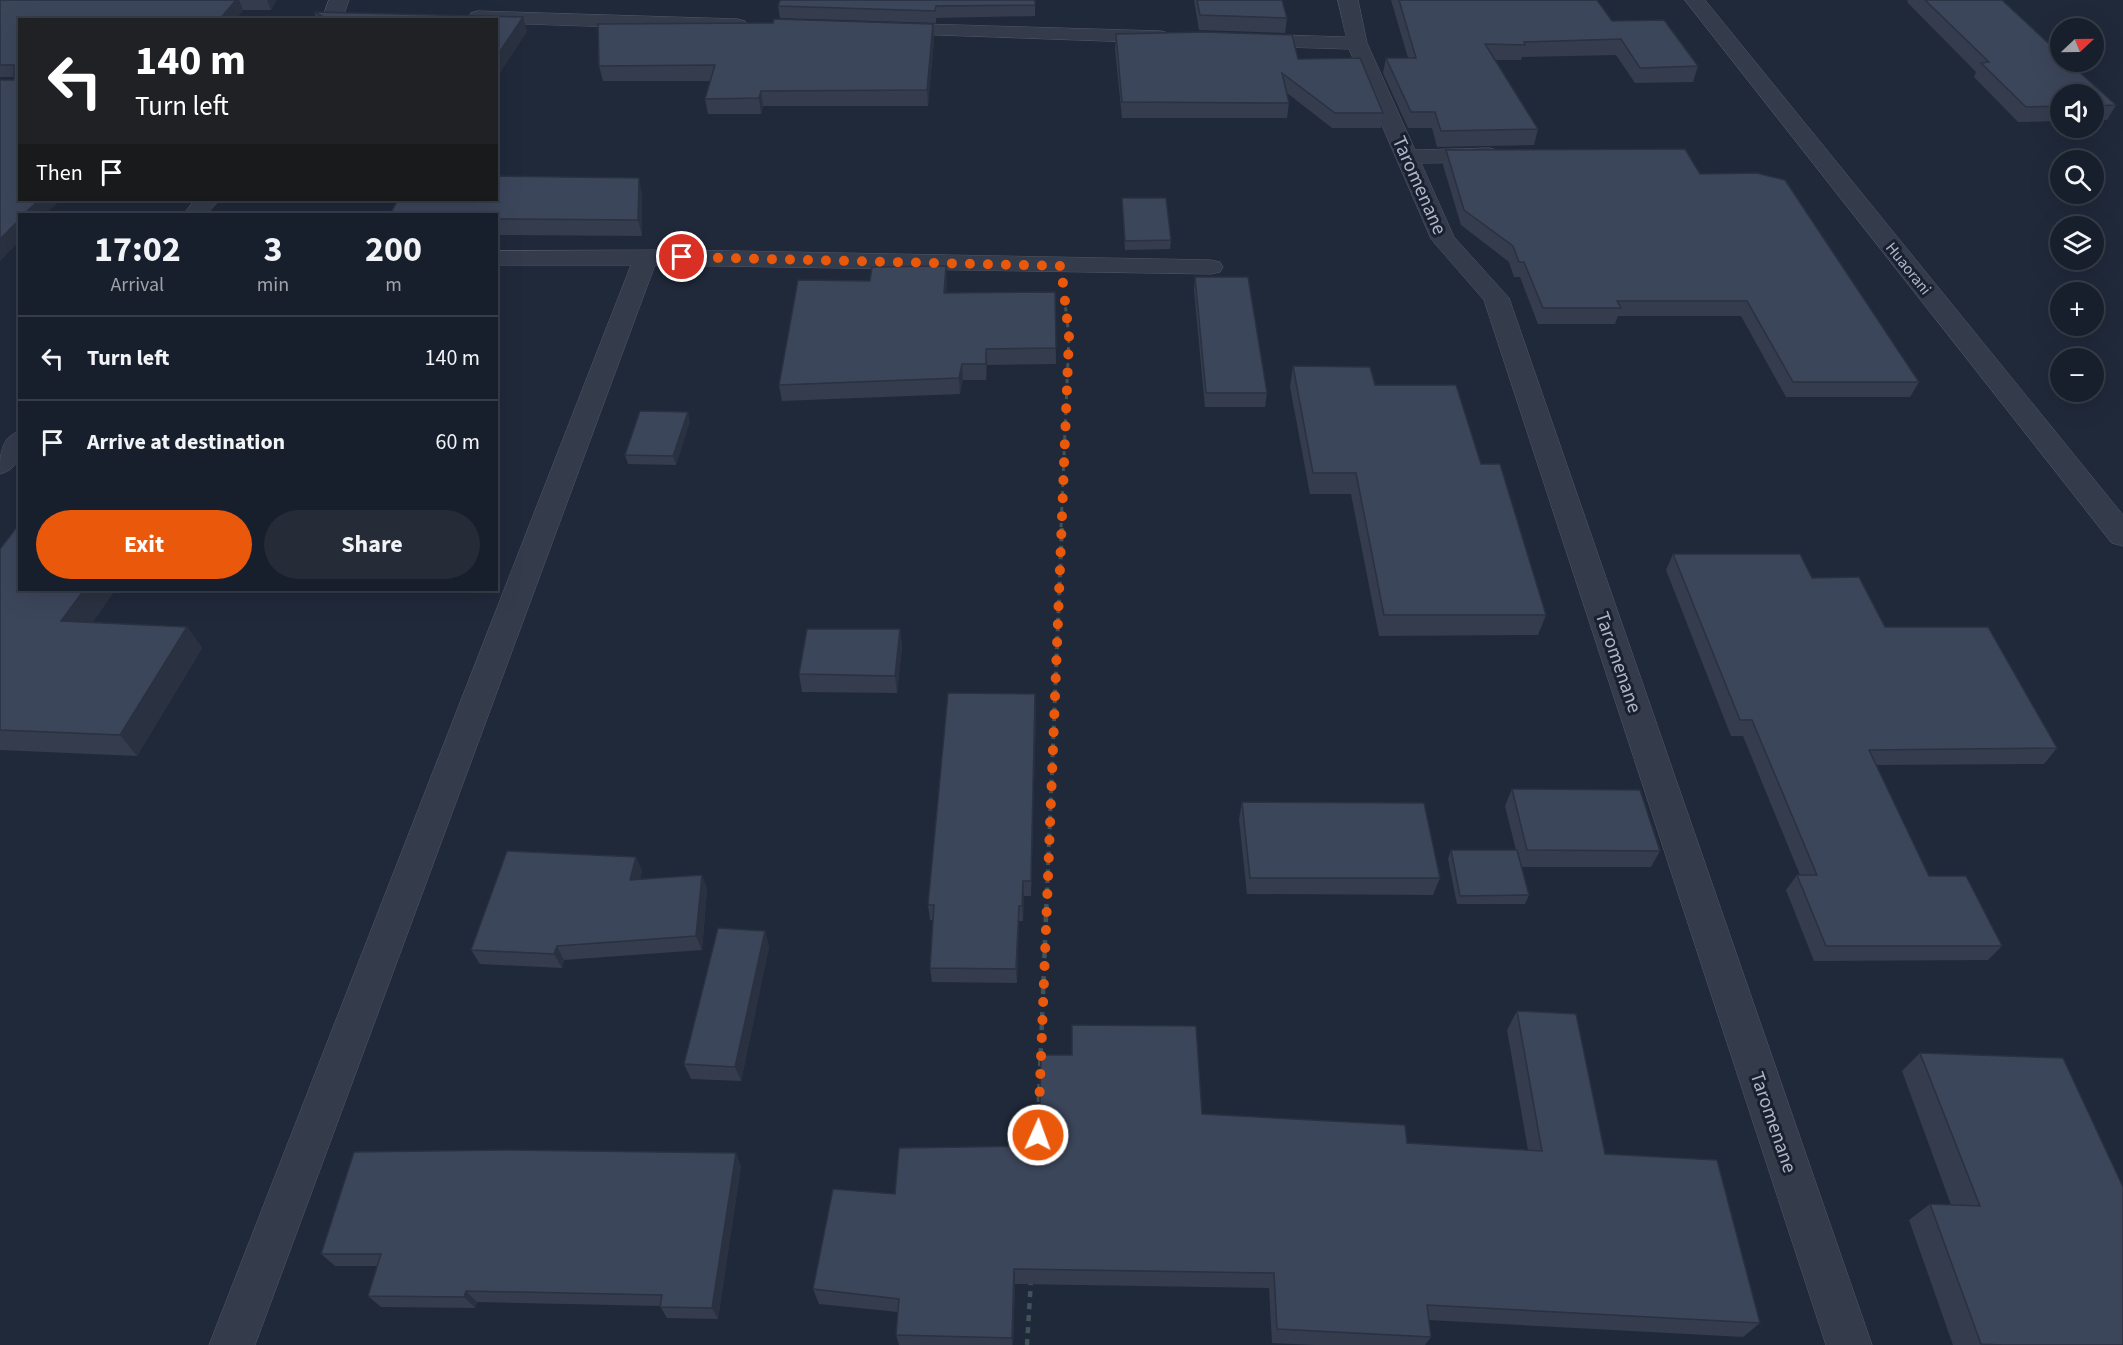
<!DOCTYPE html>
<meta charset="utf-8">
<style>
:root{--surface:#181f2c;--page:#252c38;--text:#f1f3f6;--muted:#9fa2a9;--line:#363d48;--accent:#ea580c}
body{margin:0;font-family:"Source Sans 3",sans-serif;background:var(--page);color:var(--text);height:100vh;display:flex;flex-direction:column;font-size:22px;white-space:nowrap}
*{box-sizing:border-box;margin:0}
p{font-size:20px;color:var(--muted)}
.icon{flex:none;width:33px;height:33px;fill:none;stroke:currentColor;stroke-width:2;stroke-linecap:round;stroke-linejoin:round}
.map{position:relative;flex:1;overflow:hidden}
.panel{position:absolute;left:18px;top:213px;width:480px;height:378px;display:flex;flex-direction:column;background:var(--surface);border-radius:0px;box-shadow:0 6px 24px #0002,0 0 0 2px var(--line)}
.panel>*{flex:none}
.top-card{position:absolute;left:18px;top:18px;width:480px;height:183px;border-radius:0px;box-shadow:0 6px 24px #0002,0 0 0 2px var(--line);background:#202124;color:#fff;overflow:hidden}
.needle{width:39px;rotate:68deg}
.controls{position:absolute;left:2050px;top:18px;display:grid;gap:12px}
.controls a{display:grid;place-items:center;width:54px;height:54px;border-radius:50%;background:var(--surface);box-shadow:0 6px 24px #0002,0 0 0 2px var(--line);font-size:30px}
.pin{position:absolute;display:grid;place-items:center;width:51px;height:51px;color:#fff;margin:-26px;border:3px solid #fff;border-radius:50%;box-shadow:0 2px 6px #0007}
.me{position:absolute;width:66px;margin:-33px;rotate:2deg;stroke-linejoin:round;filter:drop-shadow(0 0 4px #0008)}
.turn{display:flex;align-items:center;gap:21px;height:126px;padding:0 18px;font-size:27px}
.turn .icon{width:78px;height:78px;stroke-width:2.5}
.turn b{display:block;font-size:42px;line-height:51px}
.then{display:flex;align-items:center;height:57px;padding:0 18px;background:#0003;gap:12px;font-size:22px}
.eta{display:flex;justify-content:space-evenly;align-items:center;height:102px;text-align:center}
.eta b{font-size:36px;font-weight:700;line-height:42px}
.button{display:flex;gap:12px;margin-top:auto;padding:12px 18px}
.button a{flex:1;height:69px;border-radius:36px;background:var(--accent);color:#fff;font-size:24px;font-weight:700;line-height:69px;text-align:center}
.button a+a{background:var(--page);color:var(--text)}
ul{padding:0;list-style:none}
li{display:flex;align-items:center;gap:18px;height:84px;padding:0 18px;border-top:2px solid var(--line)}
li div{flex:1}
li b{display:block;font-size:22px}
li em{font-style:normal}
.map>svg:first-child{display:block}
.lines{fill:none;stroke-linecap:round;stroke-linejoin:round}
.minor-casing{stroke:#525868;stroke-width:1}
.path-far2{stroke:#405359;stroke-width:3;stroke-dasharray:4 4;stroke-linecap:butt}
.path-far1{stroke:#405359;stroke-width:4;stroke-dasharray:4.5 4.5;stroke-linecap:butt}
.path{stroke:#405359;stroke-width:4.5;stroke-dasharray:6 6;stroke-linecap:butt}
.minor{fill:#343b4b;fill-rule:evenodd}
.wall{fill:#343c4e}
.shaded-wall{fill:#2a3140}
.building{fill:#3c465b;stroke:#2a3140;stroke-width:1.5}
.route{stroke:#ea580c;stroke-width:10;stroke-dasharray:0 18}
.labels{text-anchor:middle;stroke-width:6;stroke-linejoin:round;paint-order:stroke}
.far-street-label{font-size:16px;fill:#afb5c7;stroke:#19202f}
.street-label{font-size:20px;fill:#afb5c7;stroke:#19202f}
</style>
<div class="map">
<svg width="2123" height="1345" viewBox="0 0 2123 1345">
<rect width="100%" height="100%" fill="#20293a"/>
<g class="lines">
<g class="minor-casing">
<g id="minor">
<path d="M329,0H349L342,20H322Z"/>
<path d="M1338,0H1358L1367,43L1415,150L1489,148L1497,150L1500,155L1497,160L1489,162L1421,163L1454,237L1509,298L1872,1345H1826L1484,300L1431,239L1349,49L1249,46L1242,44L1239,40L1242,36L1249,34L1346,37Z"/>
<path d="M1685,0H1705L2123,515V546L2112,543Z"/>
<path d="M478,11L738,19L745,21L748,25L745,29L738,31L496,23V20H470L468,17L471,13Z"/>
<path d="M889,23L1161,31L1168,33L1171,37L1168,41L1161,43L882,33L879,29L882,25Z"/>
<path d="M195,200H219L207,214H184Z"/>
<path d="M682,250L1211,260L1220,262L1223,267L1220,272L1211,274L655,265L255,1345H209L631,265H496V251Z"/>
<path d="M20,431C20,451 22,468 0,474C0,455 0,437 20,431Z"/>
</g>
</g>
<path class="path-far2" d="M1061,527L1069,336L1065,303"/>
<path class="path-far1" d="M1047,892L1062,526"/>
<g class="path">
<path d="M1037,1150L1047,890"/>
<path d="M1027,1345L1031,1280"/>
</g>
<use href="#minor" class="minor"/>
</g>
<g class="wall">
<path d="M0,0H276L271,10H243L235,20H20V200H60L45,214H20L14,77H0Z"/>
<path d="M1035,0V16L936,18V23L780,18L778,6Z"/>
<path d="M1194,0H1282L1287,18L1285,33L1199,30Z"/>
<path d="M1391,0H1597L1612,21L1698,66L1693,82L1635,83L1616,55L1522,57L1521,60H1495L1538,129L1534,145L1437,147L1432,128H1408L1383,73L1386,58H1408Z"/>
<path d="M1908,0H2002L2116,105L2107,120H2094V94H2061V121L2018,122L1974,77L1976,72L1907,2Z"/>
<path d="M314,12L523,17L527,32L496,20H317Z"/>
<path d="M1116,34L1298,59L1383,113L1381,128H1332L1287,93L1289,103L1287,118H1122L1115,49Z"/>
<path d="M934,39L928,106H763L761,114H708L705,99L710,81H603L599,66Z"/>
<path d="M1446,150L1700,174L1919,382L1910,397H1786L1741,316H1618L1615,324H1538L1520,277H1514L1509,262L1461,225L1443,165Z"/>
<path d="M642,194V236L496,235V214Z"/>
<path d="M1122,198L1171,240L1170,249L1125,250Z"/>
<path d="M946,266V293L1055,292L1056,364L987,365L986,380H963L960,394L782,401L779,385L870,281Z"/>
<path d="M1195,277L1267,393L1265,407H1205L1194,290Z"/>
<path d="M1293,366L1375,385L1481,464L1546,615L1538,635L1379,636L1351,494H1310L1290,387Z"/>
<path d="M690,421L676,465L628,464L625,455Z"/>
<path d="M0,549L20,590H115L92,623L187,627L202,648L137,756L0,750Z"/>
<path d="M1673,554L1812,578L1885,627L2057,748L2044,764L1876,765L1929,876L2002,946L1988,960L1814,961L1786,890L1797,875H1800L1743,736H1731L1666,570Z"/>
<path d="M900,629L902,647L897,693L802,692L799,674Z"/>
<path d="M1036,709L1031,896H1024L1023,921H1019L1017,983L932,982L930,968L933,920H930L928,905Z"/>
<path d="M1512,789L1660,851L1651,867H1521L1529,895L1525,904H1457L1448,859L1451,850H1516L1505,806Z"/>
<path d="M1242,802L1440,878L1433,895L1247,894L1239,819Z"/>
<path d="M636,857L642,871L640,879L702,875L707,889L702,950L564,960L562,968L480,964L471,950Z"/>
<path d="M765,931L769,947L741,1081L691,1079L684,1064Z"/>
<path d="M1517,1011L1605,1154L1760,1323L1743,1337L1429,1320L1431,1337L1425,1345H1314L1272,1343L1269,1288L1015,1284L1013,1345H899L896,1335L898,1312L819,1304L813,1289L895,1194L1039,1146L1202,1114L1407,1143L1528,1150L1507,1030Z"/>
<path d="M1920,1053L2123,1345H1953L1909,1220L1930,1204L1951,1205L1902,1071Z"/>
<path d="M741,1166L718,1319L667,1318L660,1306L477,1302L475,1308L381,1307L368,1296L377,1266H335L321,1254Z"/>
</g>
<g class="shaded-wall">
<path d="M236,0H239L243,10L235,20H219Z"/>
<path d="M267,0H276L271,10Z"/>
<path d="M523,17L527,32L496,79V57Z"/>
<path d="M933,24L934,39L928,106L927,90Z"/>
<path d="M761,91L763,106L761,114L759,98Z"/>
<path d="M639,178L642,194V236L638,220Z"/>
<path d="M39,200H60L45,214H24Z"/>
<path d="M20,219V241L0,261V239Z"/>
<path d="M946,266L947,281L946,308L944,293Z"/>
<path d="M986,349L987,365L986,380Z"/>
<path d="M962,364L963,380L960,394L959,378Z"/>
<path d="M688,412L690,421L676,465L673,456Z"/>
<path d="M84,590H115L78,643L61,621Z"/>
<path d="M187,627L202,648L137,756L120,735Z"/>
<path d="M900,629L902,647L897,693L895,676Z"/>
<path d="M1035,694L1036,709L1031,896V881Z"/>
<path d="M636,857L642,871L636,894L630,880Z"/>
<path d="M702,875L707,889L702,950L696,936Z"/>
<path d="M1023,881L1024,896L1023,921L1022,906Z"/>
<path d="M1019,906V921L1017,983L1016,969Z"/>
<path d="M765,931L769,947L741,1081L735,1067Z"/>
<path d="M557,946L564,960L562,968L554,954Z"/>
<path d="M736,1153L741,1166L718,1319L712,1308Z"/>
<path d="M1014,1269L1015,1284L1013,1345H1012V1338Z"/>
<path d="M466,1291L477,1302L475,1308L464,1297Z"/>
</g>
<g class="building">
<path d="M0,0H236L219,20H20V200H39L24,214H20V219L0,239V80H14V65H0Z"/>
<path d="M780,0H1035V5L936,6L935,11L778,6Z"/>
<path d="M1197,0H1282L1287,18L1200,15Z"/>
<path d="M1399,0H1597L1612,21L1664,20L1698,66L1640,68L1621,39L1524,42L1525,45L1485,44L1538,129L1441,131L1435,112H1411L1386,58H1416Z"/>
<path d="M1925,0H2002L2061,55V62H2068L2116,105L2094,106V94H2061V106L2026,107L1981,63L1989,62Z"/>
<path d="M314,12L523,17L496,57V20H329Z"/>
<path d="M774,19L933,24L927,90L761,91L759,98L705,99L715,65L599,66L598,24L773,23Z"/>
<path d="M1203,32L1292,35L1298,59L1360,58L1383,113H1335L1282,73L1289,103L1122,102L1116,34Z"/>
<path d="M1685,149L1700,174L1756,173L1785,180L1919,382H1793L1747,301H1617L1621,308H1543L1524,262H1519L1513,246L1464,210L1446,150Z"/>
<path d="M496,176L639,178L638,220L496,219V214H390L398,200H496Z"/>
<path d="M1122,198H1166L1171,240L1125,241Z"/>
<path d="M946,266L944,293L1055,292L1056,348L986,349V364H962L959,378L779,385L798,280L870,281L872,267Z"/>
<path d="M1195,277H1248L1267,393H1206Z"/>
<path d="M1293,366L1370,367L1375,385H1456L1481,464H1500L1546,615H1384L1356,473H1313Z"/>
<path d="M640,411L688,412L673,456L625,455Z"/>
<path d="M20,523V590H84L61,621L187,627L120,735L0,730V549Z"/>
<path d="M1673,554H1800L1812,578L1859,577L1885,627H1988L2057,748L1869,750L1929,876H1966L2002,946H1826L1797,875H1817L1752,720H1740Z"/>
<path d="M807,629H900L895,676L799,674Z"/>
<path d="M948,693L1035,694L1031,881H1023L1022,906H1019L1016,969L930,968L934,905H928Z"/>
<path d="M1512,789L1640,790L1660,851L1527,850Z"/>
<path d="M1242,802L1424,803L1440,878H1250Z"/>
<path d="M1451,850H1517L1529,895L1460,896Z"/>
<path d="M507,851L636,857L630,880L702,875L696,936L557,946L554,954L471,950Z"/>
<path d="M718,928L765,931L735,1067L684,1064Z"/>
<path d="M1517,1011L1576,1014L1605,1154L1717,1160L1760,1323L1427,1305L1431,1337L1277,1329L1274,1273L1014,1269L1012,1338L896,1335L899,1299L813,1289L833,1189L895,1194L899,1148L1039,1146L1041,1055H1072V1025L1196,1026L1202,1114L1405,1125L1407,1143L1542,1151Z"/>
<path d="M1920,1053L2063,1058L2123,1187V1345H2003L1981,1344L1930,1204L1980,1206Z"/>
<path d="M503,1150L736,1153L712,1308L660,1307L662,1295L466,1291L464,1297L368,1296L381,1254H321L354,1152Z"/>
</g>
<g class="lines">
<path class="route" d="M682,257L1061,266L1069,336L1038,1135"/>
</g>
<g class="labels">
<g class="far-street-label">
<text transform="translate(1909 268) rotate(51)" y="6">Huaorani</text>
</g>
<g class="street-label">
<text transform="translate(1420 185) rotate(66)" y="7">Taromenane</text>
<text transform="translate(1619 662) rotate(71)" y="7">Taromenane</text>
<text transform="translate(1774 1122) rotate(71)" y="7">Taromenane</text>
</g>
</g>
</svg>
<div class="controls">
<a><svg class="needle" viewBox="-14 -14 28 28"><path d="M0-13l5 13h-10z" fill="#e53935"/><path d="M0 13l5-13h-10z" fill="#9fa2a9"/></svg></a>
<a><svg class="icon" aria-label="sound" viewBox="0 0 24 24"><path d="M4 9h4l5-4v14l-5-4H4zM17 9q2 3 0 6"/></svg></a>
<a><svg class="icon" aria-label="search" viewBox="0 0 24 24"><circle cx="10" cy="10" r="6"/><path d="M15 15l6 6"/></svg></a>
<a><svg class="icon" aria-label="layers" viewBox="0 0 24 24"><path d="M12 4l9 5-9 5-9-5zM3 14l9 5 9-5"/></svg></a>
<a>+</a>
<a>−</a>
</div>
<div class="pin" style="left:682px;top:257px;background:#d93025"><svg class="icon" aria-label="arrive" viewBox="0 0 24 24"><path d="M6 21V4h12l-3 4 3 4H6"/></svg></div>
<svg class="me" style="left:1038px;top:1135px" viewBox="-20 -20 40 40"><circle r="17" fill="#ea580c" stroke="#fff" stroke-width="3"/><path d="M0-11L8 9 0 5-8 9z" fill="#fff"/></svg>
<div class="top-card">
<div class="turn"><svg class="icon" aria-label="left" viewBox="0 0 24 24"><path d="M17 20v-9H6M10 6l-5 5 5 5"/></svg><div><b>140 m</b>Turn left</div></div>
<div class="then">Then<svg class="icon" aria-label="arrive" viewBox="0 0 24 24"><path d="M6 21V4h12l-3 4 3 4H6"/></svg></div>
</div>
<section class="panel">
<div class="eta">
<div><b>17:02</b><p>Arrival</p></div>
<div><b>3</b><p>min</p></div>
<div><b>200</b><p>m</p></div>
</div>
<ul>
<li><svg class="icon" aria-label="left" viewBox="0 0 24 24"><path d="M17 20v-9H6M10 6l-5 5 5 5"/></svg><div><b>Turn left</b></div><em>140 m</em></li>
<li><svg class="icon" aria-label="arrive" viewBox="0 0 24 24"><path d="M6 21V4h12l-3 4 3 4H6"/></svg><div><b>Arrive at destination</b></div><em>60 m</em></li>
</ul>
<div class="button"><a>Exit</a><a>Share</a></div>
</section>
</div>
